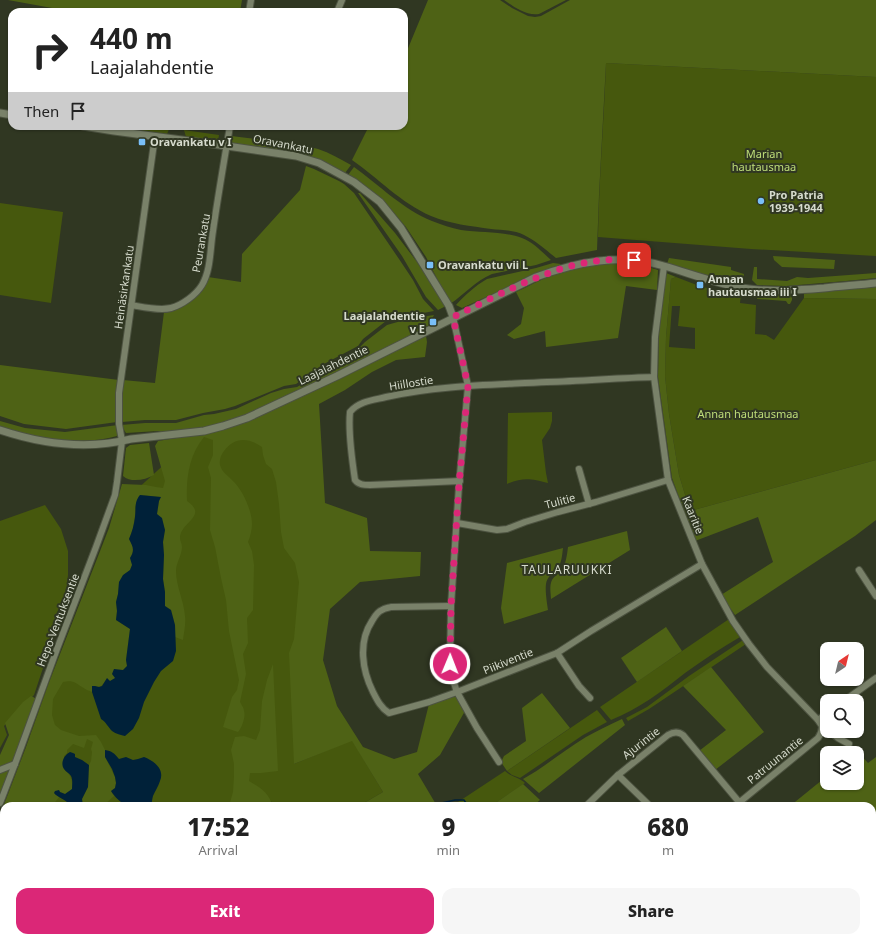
<!DOCTYPE html>
<meta charset="utf-8">
<style>
:root{--surface:#fff;--page:#f6f6f6;--text:#222;--muted:#767676;--accent:#db2777}
body{margin:0;font-family:"Noto Sans",sans-serif;background:var(--page);color:var(--text);height:100vh;display:flex;flex-direction:column;font-size:15px;white-space:nowrap}
*{box-sizing:border-box;margin:0}
p{font-size:13px;color:var(--muted)}
.icon{flex:none;width:22px;height:22px;fill:none;stroke:currentColor;stroke-width:2;stroke-linecap:round;stroke-linejoin:round}
.map{position:relative;flex:1;overflow:hidden}
.drawer{position:absolute;left:0px;top:802px;width:876px;height:140px;display:flex;flex-direction:column;background:var(--surface);border-radius:12px 12px 0 0;box-shadow:0 1px 3px #0004}
.drawer>*{flex:none}
.guide{position:absolute;left:8px;top:8px;width:400px;height:122px;border-radius:12px;box-shadow:0 1px 3px #0004;background:#fff;color:var(--text);overflow:hidden}
.needle{width:26px;rotate:35deg}
.fabs{position:absolute;left:820px;top:642px;display:grid;gap:8px}
.fabs a{display:grid;place-items:center;width:44px;height:44px;border-radius:8px;background:var(--surface);box-shadow:0 1px 3px #0004;font-size:20px}
.pin{position:absolute;display:grid;place-items:center;width:34px;height:34px;color:#fff;margin:-17px;border-radius:8px;box-shadow:0 2px 6px #0006}
.me{position:absolute;width:44px;margin:-22px;rotate:1deg;stroke-linejoin:round;filter:drop-shadow(0 0 3px #0008)}
.turn{display:flex;align-items:center;gap:14px;height:84px;padding:0 16px;font-size:18px}
.turn .icon{width:52px;height:52px;stroke-width:2.5}
.turn b{display:block;font-size:28px;line-height:34px}
.then{display:flex;align-items:center;height:38px;padding:0 16px;background:#0003;gap:8px;font-size:15px}
.eta{display:flex;justify-content:space-evenly;align-items:center;height:68px;text-align:center}
.eta b{font-size:24px;font-weight:800;line-height:28px}
.button{display:flex;gap:8px;margin-top:auto;padding:8px 16px}
.button a{flex:1;height:46px;border-radius:12px;background:var(--accent);color:#fff;font-size:16px;font-weight:800;line-height:46px;text-align:center}
.button a+a{background:var(--page);color:var(--text)}
.map>svg:first-child{display:block}
.green{fill:#46580d;fill-rule:evenodd}
.forest{fill:#4e6215}
.water{fill:#002139}
.lines{fill:none;stroke-linecap:round;stroke-linejoin:round}
.stream{stroke:#002139;stroke-width:1.5}
.minor-casing{stroke:#4d5341;stroke-width:8}
.tertiary-casing{stroke:#4d5341;stroke-width:9}
.minor{stroke:#798169;stroke-width:6}
.tertiary{stroke:#798169;stroke-width:7}
.rail-casing{stroke:#8f9584;stroke-width:3}
.rail{stroke:#303722;stroke-width:1.5;stroke-dasharray:4.5;stroke-linecap:butt}
.route{stroke:#db2777;stroke-width:7;stroke-dasharray:0 12.6}
.poi-dot{fill:#79bff8;stroke:#303722;stroke-width:1.5}
.labels{text-anchor:middle;stroke-width:4;stroke-linejoin:round;paint-order:stroke}
.poi-label{font-size:11px;font-weight:bold;fill:#d6dbcd;stroke:#303722;text-anchor:start}
.street-label{font-size:11px;fill:#d6dbcd;stroke:#303722}
.park-label{font-size:11px;fill:#bfde79;stroke:#303722}
.neighbourhood-label{font-size:12px;letter-spacing:1px;fill:#d6dbcd;stroke:#303722}
</style>
<div class="map">
<svg width="876" height="942" viewBox="0 0 876 942">
<rect width="100%" height="100%" fill="#303722"/>
<g class="green">
<path d="M606,63L876,77V256L751,249L598,237C599,179 604,121 606,63Z"/>
<path d="M118,126H160L170,127L167,134L118,128Z"/>
<path d="M184,130L219,135L218,141L186,137Z"/>
<path d="M0,203L63,212L51,303L0,295Z"/>
<path d="M676,277L702,287L741,294L740,303L756,305L755,334L766,335L774,340L804,298L876,299V460L690,511L679,475L669,414L665,376L666,337L671,279ZM672,306H680L678,326L695,328V349L669,347Z"/>
<path d="M552,412V421L550,428L542,440L546,473L548,483C531,479 524,477 507,484L508,413Z"/>
<path d="M259,427L289,487L304,575L294,764L352,740L383,792L359,806H273L271,801L241,806H50L47,724L49,699L134,492L192,439Z"/>
<path d="M45,505L61,529L68,551V575L65,602L34,695L4,726L7,735L0,748V521Z"/>
<path d="M729,619L740,637C721,648 703,660 685,673C662,691 639,709 611,720L600,707Z"/>
<path d="M743,640L746,644L649,709L628,721L626,718L647,707L689,676Z"/>
<path d="M597,710L607,722L583,735L520,778L512,775L507,771Z"/>
<path d="M505,771C511,777 519,777 525,783L491,806H452Z"/>
<path d="M876,877V942H809L813,938H872V881Z"/>
<path d="M24,938H210L205,942H23Z"/>
<path d="M218,938H292L286,942H212Z"/>
</g>
<g class="forest">
<path d="M8,0H242L240,12H74Z"/>
<path d="M428,0H500L512,8L528,16L535,17L541,16L570,0H876V77L606,63L599,195L597,250L556,258C546,250 536,241 524,235C514,230 502,230 491,229C471,226 450,224 431,216C401,203 378,178 352,160L369,126H404V58Z"/>
<path d="M504,0H566L539,14C526,16 514,7 504,0Z"/>
<path d="M231,136C260,140 290,141 318,149C330,153 340,159 351,165L345,173L320,160L230,143Z"/>
<path d="M306,166L314,169L339,181L344,184L354,193L399,259L413,280L423,299L434,311L407,316L386,321L363,339L358,346L322,365L296,384L284,386L235,406L225,409L203,413L176,420H145L122,422V393L123,380L155,383L164,312L181,306L208,277L241,282L242,254L300,190Z"/>
<path d="M354,167C379,185 404,210 432,221C442,225 451,228 461,230C481,233 503,231 522,238C533,242 542,252 551,260L536,265L492,274C475,281 465,294 450,304L426,257L406,227L381,198L348,175Z"/>
<path d="M358,193H360L395,233L417,262L446,306L438,310L426,297L402,256Z"/>
<path d="M773,256L835,260L834,269L782,267L774,260Z"/>
<path d="M669,258L731,267V270L744,274L743,283C717,281 692,272 667,264Z"/>
<path d="M623,262L642,265L658,270L657,290L626,286L618,338L546,347L545,331L514,339L507,335L521,324L524,308L516,292C533,284 549,275 567,270C586,264 604,263 623,262Z"/>
<path d="M553,263L561,264L558,266L541,272L462,308L456,305C465,295 475,286 487,279L536,268Z"/>
<path d="M754,267H757V279L787,281L797,277L808,278L876,273V278L846,281L786,286L757,285L752,280Z"/>
<path d="M666,273L676,277L671,279L666,337L665,376L669,414L679,475L690,511L876,460V520L855,536L735,615L721,595L773,562L758,517L695,541L672,478L658,377L659,333Z"/>
<path d="M876,286V299L804,298V292Z"/>
<path d="M758,294H792V300L790,304H788L786,301L757,299Z"/>
<path d="M434,315L429,325L421,330L338,372L246,415L222,424L187,430L165,433L158,431L126,433L121,425L145,423H176L204,415L214,414L236,409L271,393L284,389L297,387L302,384L319,370L355,352L365,342L387,325L408,319Z"/>
<path d="M426,336L427,342L425,357L396,360L372,372L345,390L319,404L325,503L367,518L370,551L421,552L420,576L360,582L330,609L323,660L337,706L363,747L394,759L417,752L429,704L456,695L465,711L440,755L418,774L437,806H392L389,802L381,806H359L383,792L352,741L294,764L289,653L294,639L299,582L295,563L284,548L281,532L279,504L276,482L272,469L266,464L263,455L262,447C248,437 234,437 224,451C221,455 219,460 220,465C222,473 229,476 234,482C243,491 252,511 252,524C252,530 250,537 248,542L252,551L254,565L253,610L247,618L248,643L243,654L246,674L240,702C241,704 244,708 244,711C246,716 242,728 238,732L223,727L232,697L237,690L239,680L229,631L226,600L221,578L215,547L210,530L211,478L208,467L213,455V440L204,437C189,455 186,478 187,501C209,516 180,522 180,538C180,541 182,544 182,547C182,555 176,563 176,571C176,586 184,601 185,616C186,624 184,632 183,640L175,637V625L171,610L165,606V592L163,579L164,555L163,542L165,530L157,514L159,501L160,497L140,495L135,507V515L133,528L129,539L133,546L132,565L130,570L119,582L118,594L116,602L117,611L116,620L130,629L126,660L127,666L116,678L110,681L107,679C101,686 102,688 92,686V692C89,691 85,689 82,687C74,682 73,680 63,682L53,699L52,715L55,725L61,730L79,736L96,735L101,742L105,750V757L115,777L116,783L115,788L111,791L114,796L103,806H83L82,799L88,787L89,765L91,761L92,752L91,749L93,742L87,739L84,748L73,744L67,750V753L64,756V769C71,775 73,781 72,790L65,794L60,792L55,794L60,796L52,806H4V938H41V940L39,942H0V815L26,747L48,685L109,528L122,484L146,485L156,487L163,488L165,481L155,446L158,441L206,433L248,421L346,375L380,359L402,347Z"/>
<path d="M0,365L119,380L117,422L66,429L24,424L0,416Z"/>
<path d="M0,421L25,428L65,432L118,425L117,436C81,446 35,439 0,427Z"/>
<path d="M149,443L154,475C145,480 131,483 123,476L126,448L130,445Z"/>
<path d="M627,531L630,550L551,599C551,594 549,586 552,580C554,576 558,575 561,571C566,564 567,555 568,547Z"/>
<path d="M563,548C562,555 562,563 557,569C552,574 547,577 546,584C545,591 547,603 548,610L504,624L501,608L507,563Z"/>
<path d="M666,627L682,651L637,682L621,658Z"/>
<path d="M273,664L278,771L261,773H250L249,781C261,788 268,792 273,806H229L233,792L234,776V764L231,750L235,737L244,736L256,740L260,730L262,701L267,680Z"/>
<path d="M711,667L764,732L715,770L699,751L726,730L683,686Z"/>
<path d="M542,693L570,728L507,771L501,762L504,756L526,741L522,708Z"/>
<path d="M31,696L39,700L0,803V755L9,735L5,723L23,702Z"/>
<path d="M622,719L625,725L539,793L523,779C545,767 564,750 586,737C597,731 609,725 622,719Z"/>
<path d="M858,752L868,763L876,757V812L872,815V806H790L827,776V783H857V753Z"/>
<path d="M523,784L540,800L533,806H491Z"/>
<path d="M876,830V877L872,881V834Z"/>
<path d="M292,938H350L343,942H286Z"/>
<path d="M379,938H542L545,942H382Z"/>
<path d="M573,938H737L732,942H577Z"/>
</g>
<g class="water">
<path d="M140,495L161,497L159,501L157,514L162,518L165,530L163,542L164,555L163,579L165,592V606L171,610L175,625L176,651L173,661L161,671L154,682L144,702L139,718L133,729L125,736C121,735 116,734 112,731C108,727 106,722 101,719L92,692V686H95L99,687L102,686L107,678L110,681L115,678L112,674L114,669L123,670L127,666L126,660L130,629L116,620L117,611L116,602L118,594L119,582L123,575L130,570L132,565L130,558C135,550 133,547 129,539C132,532 134,525 135,517C136,509 134,502 140,495Z"/>
<path d="M105,750C112,751 114,753 119,759L126,757L133,760L138,759L144,757C154,761 165,769 160,781C158,787 155,791 153,796C152,799 152,803 151,806C132,806 123,809 111,791L115,788L116,783L115,777L112,769L105,757Z"/>
<path d="M70,752L73,753L75,754V757L82,760L89,765L88,787L82,799L83,806H68L69,804C65,799 57,797 54,793L55,791L59,790L60,792L65,794L72,789C72,785 73,780 71,776C69,773 66,772 64,769C60,763 64,755 70,752Z"/>
</g>
<g class="lines">
<path class="stream" d="M428,806L455,800H464L468,806"/>
<g class="minor-casing">
<g id="minor">
<path d="M249,12L251,0"/>
<path d="M337,12L342,0"/>
<path d="M664,266L655,337L654,377L668,480L702,564L733,621L749,644L767,667L818,720L822,726L827,729"/>
<path d="M131,305C143,307 159,311 171,308C182,305 196,295 202,285C211,270 210,249 213,231C218,196 224,161 230,126"/>
<path d="M453,317L468,386L459,485L451,606L450,664L453,680L457,692L477,728L499,762"/>
<path d="M579,469L589,504"/>
<path d="M460,481L370,485C364,485 359,485 355,480C352,460 348,431 350,412C359,401 374,400 386,397C439,385 493,385 547,382C583,381 618,378 654,377"/>
<path d="M457,523L497,530L507,529L525,522L558,512L596,502L668,480"/>
<path d="M859,570L876,596"/>
<path d="M451,606L391,607C388,608 385,608 382,610C377,612 375,616 372,621C358,642 362,670 373,692C377,700 381,708 389,713L429,702L457,692L557,653L591,631L702,564"/>
<path d="M557,653L579,686L590,698"/>
<path d="M844,701L876,678"/>
<path d="M818,720L827,713"/>
<path d="M829,731L838,738L849,744"/>
<path d="M0,770L15,764"/>
<path d="M618,775L650,806"/>
<path d="M0,803L15,764L57,649L96,547L115,495L117,482L122,441L119,424V393L155,136"/>
<path d="M586,806L618,775L668,735C673,732 678,731 683,735L739,802"/>
<path d="M735,806L818,738C821,734 822,731 822,726"/>
<path d="M620,942L623,938"/>
</g>
</g>
<g class="tertiary-casing">
<g id="tertiary">
<path d="M0,113L12,115"/>
<path d="M83,126L114,131L227,146L296,156L319,163L354,182L380,202L401,228L449,306L453,317"/>
<path d="M0,430C42,444 87,450 131,439L204,431L223,426L247,418L337,376L536,277C577,262 620,253 664,266C692,274 719,285 749,289C774,292 799,290 824,288C842,286 859,285 876,283"/>
</g>
</g>
<use href="#minor" class="minor"/>
<use href="#tertiary" class="tertiary"/>
<g class="rail-casing">
<g id="rail">
<path d="M872,829L876,825"/>
<path d="M743,942L747,938"/>
</g>
</g>
<use href="#rail" class="rail"/>
</g>
<g class="lines">
<path class="route" d="M450,664L451,606L459,485L468,386L453,317C510,290 569,254 634,260"/>
</g>
<g class="poi-dot">
<rect x="138" y="138" width="8" height="8" rx="2"/>
<circle cx="761" cy="201" r="4"/>
<rect x="426" y="261" width="8" height="8" rx="2"/>
<rect x="696" y="281" width="8" height="8" rx="2"/>
<rect x="429" y="318" width="8" height="8" rx="2"/>
</g>
<g class="labels">
<g class="poi-label">
<text x="150" y="146">Oravankatu v I</text>
<text x="769" y="199">Pro Patria<tspan x="769" dy="13">1939-1944</tspan></text>
<text x="438" y="269">Oravankatu vii L</text>
<text x="708" y="283">Annan<tspan x="708" dy="13">hautausmaa iii I</tspan></text>
<text x="425" y="320" text-anchor="end">Laajalahdentie<tspan x="425" dy="13">v E</tspan></text>
</g>
<g class="street-label">
<text transform="translate(283 144) rotate(11)" y="4">Oravankatu</text>
<text transform="translate(201 243) rotate(-80)" y="4">Peurankatu</text>
<text transform="translate(124 287) rotate(-82)" y="4">Heinäsirkankatu</text>
<text transform="translate(333 365) rotate(-26)" y="4">Laajalahdentie</text>
<text transform="translate(411 383) rotate(-9)" y="4">Hiillostie</text>
<text transform="translate(560 501) rotate(-15)" y="4">Tulitie</text>
<text transform="translate(693 515) rotate(68)" y="4">Kaaritie</text>
<text transform="translate(58 620) rotate(-69)" y="4">Hepo-Ventuksentie</text>
<text transform="translate(508 661) rotate(-22)" y="4">Piikiventie</text>
<text transform="translate(641 743) rotate(-38)" y="4">Ajurintie</text>
<text transform="translate(775 760) rotate(-39)" y="4">Patruunantie</text>
</g>
<g class="park-label">
<text x="764" y="158">Marian<tspan x="764" dy="13">hautausmaa</tspan></text>
<text x="748" y="418">Annan hautausmaa</text>
</g>
<g class="neighbourhood-label">
<text x="567" y="574">TAULARUUKKI</text>
</g>
</g>
</svg>
<div class="fabs">
<a><svg class="needle" viewBox="-14 -14 28 28"><path d="M0-13l5 13h-10z" fill="#e53935"/><path d="M0 13l5-13h-10z" fill="#767676"/></svg></a>
<a><svg class="icon" aria-label="search" viewBox="0 0 24 24"><circle cx="10" cy="10" r="6"/><path d="M15 15l6 6"/></svg></a>
<a><svg class="icon" aria-label="layers" viewBox="0 0 24 24"><path d="M12 4l9 5-9 5-9-5zM3 14l9 5 9-5"/></svg></a>
</div>
<div class="pin" style="left:634px;top:260px;background:#d93025"><svg class="icon" aria-label="arrive" viewBox="0 0 24 24"><path d="M6 21V4h12l-3 4 3 4H6"/></svg></div>
<svg class="me" style="left:450px;top:664px" viewBox="-20 -20 40 40"><circle r="17" fill="#db2777" stroke="#fff" stroke-width="3"/><path d="M0-11L8 9 0 5-8 9z" fill="#fff"/></svg>
<div class="guide">
<div class="turn"><svg class="icon" aria-label="right" viewBox="0 0 24 24"><path d="M7 20v-9h11M14 6l5 5-5 5"/></svg><div><b>440 m</b>Laajalahdentie</div></div>
<div class="then">Then<svg class="icon" aria-label="arrive" viewBox="0 0 24 24"><path d="M6 21V4h12l-3 4 3 4H6"/></svg></div>
</div>
<section class="drawer">
<div class="eta">
<div><b>17:52</b><p>Arrival</p></div>
<div><b>9</b><p>min</p></div>
<div><b>680</b><p>m</p></div>
</div>
<div class="button"><a>Exit</a><a>Share</a></div>
</section>
</div>
